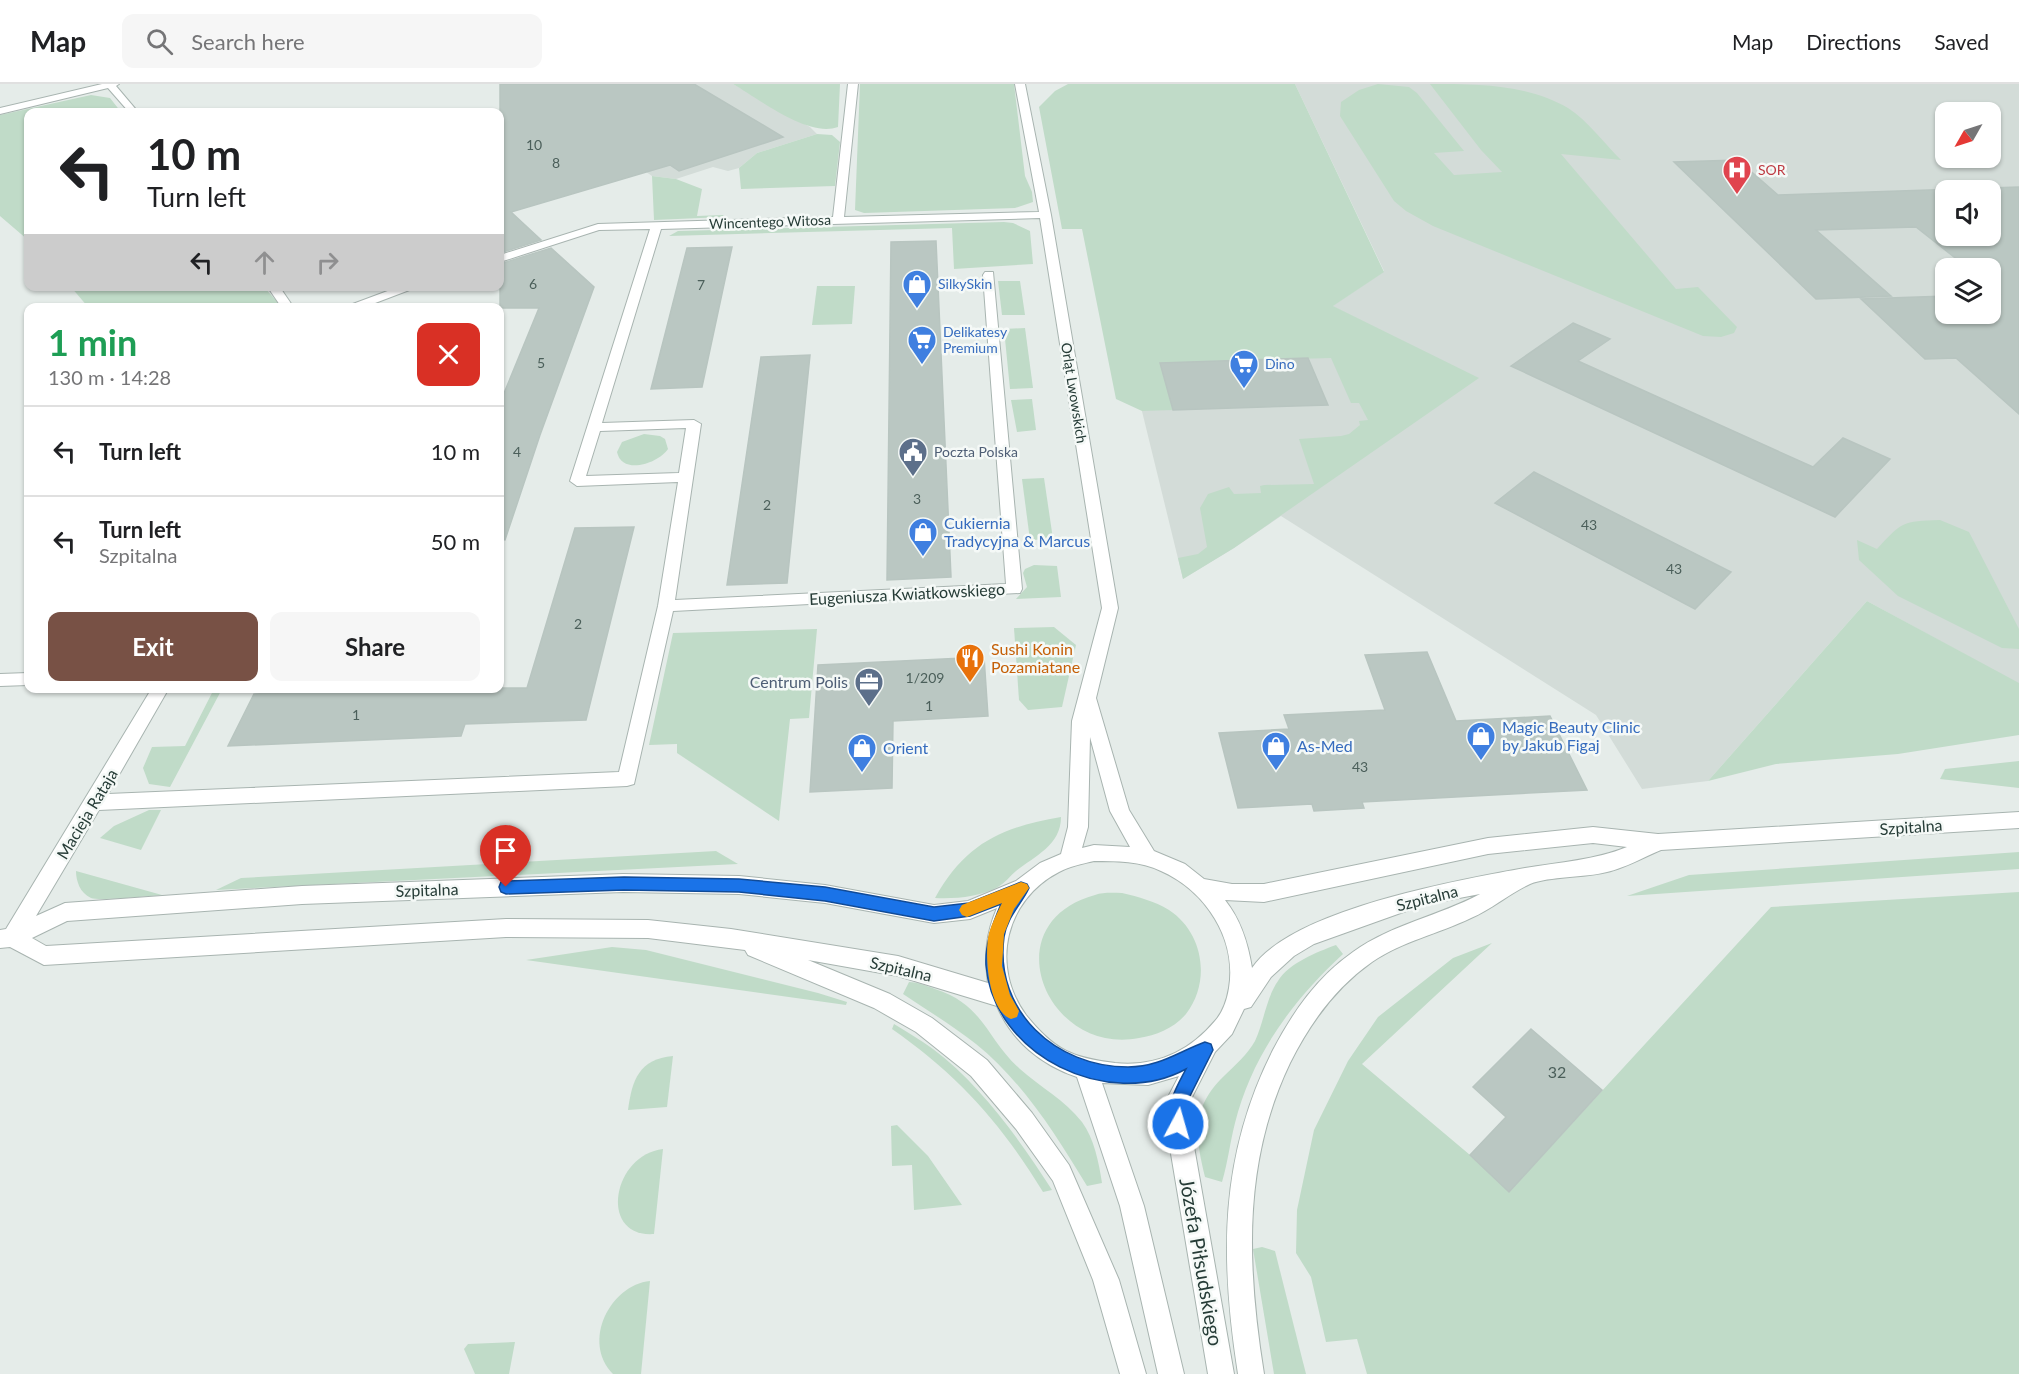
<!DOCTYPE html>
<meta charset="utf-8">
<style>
:root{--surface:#fff;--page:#f6f6f6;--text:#202124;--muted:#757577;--line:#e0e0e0;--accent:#785145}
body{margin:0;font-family:Lato,sans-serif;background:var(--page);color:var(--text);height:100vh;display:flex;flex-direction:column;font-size:22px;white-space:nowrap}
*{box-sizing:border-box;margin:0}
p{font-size:20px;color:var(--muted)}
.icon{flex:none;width:33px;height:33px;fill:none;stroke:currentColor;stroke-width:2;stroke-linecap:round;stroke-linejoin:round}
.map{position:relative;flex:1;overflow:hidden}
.sheet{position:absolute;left:24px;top:219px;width:480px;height:390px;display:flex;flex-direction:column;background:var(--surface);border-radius:12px;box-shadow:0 2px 4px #0004}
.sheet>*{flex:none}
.banner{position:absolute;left:24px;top:24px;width:480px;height:183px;border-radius:12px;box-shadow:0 2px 4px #0004;background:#fff;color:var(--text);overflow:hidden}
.needle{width:39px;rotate:231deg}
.fabs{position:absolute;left:1935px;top:18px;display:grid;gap:12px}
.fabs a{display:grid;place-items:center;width:66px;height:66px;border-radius:12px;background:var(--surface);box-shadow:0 2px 4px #0004;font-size:30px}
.pin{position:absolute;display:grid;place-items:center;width:51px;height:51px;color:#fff;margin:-62px -26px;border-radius:50% 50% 50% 0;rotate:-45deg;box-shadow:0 0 6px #0007}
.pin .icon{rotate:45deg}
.me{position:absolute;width:66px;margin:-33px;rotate:6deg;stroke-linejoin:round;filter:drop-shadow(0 0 4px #0008)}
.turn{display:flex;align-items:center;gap:21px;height:126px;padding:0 24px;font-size:27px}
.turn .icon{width:78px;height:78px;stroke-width:2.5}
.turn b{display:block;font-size:42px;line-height:51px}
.lanes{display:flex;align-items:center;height:57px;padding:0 24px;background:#0003;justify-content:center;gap:30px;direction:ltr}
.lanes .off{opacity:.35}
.round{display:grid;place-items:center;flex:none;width:63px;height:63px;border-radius:12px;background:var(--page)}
.overview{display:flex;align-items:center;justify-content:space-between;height:102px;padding:0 24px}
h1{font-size:36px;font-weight:700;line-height:45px;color:#1e9e55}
.cta{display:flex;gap:12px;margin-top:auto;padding:12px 24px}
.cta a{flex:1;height:69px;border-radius:12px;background:var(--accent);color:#fff;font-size:24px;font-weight:700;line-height:69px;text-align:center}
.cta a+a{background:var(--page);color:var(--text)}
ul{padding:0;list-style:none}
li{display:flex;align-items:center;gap:18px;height:90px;padding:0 24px;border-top:2px solid var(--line)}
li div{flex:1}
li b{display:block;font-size:22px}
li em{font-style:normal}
header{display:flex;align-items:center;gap:36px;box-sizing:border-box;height:84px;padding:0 30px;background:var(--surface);border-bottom:2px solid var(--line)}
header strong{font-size:28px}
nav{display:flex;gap:33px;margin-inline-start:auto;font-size:21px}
.search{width:420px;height:54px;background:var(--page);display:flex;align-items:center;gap:15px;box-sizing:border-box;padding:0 21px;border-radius:12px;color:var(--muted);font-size:22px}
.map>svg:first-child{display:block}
.built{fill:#d3dcd8;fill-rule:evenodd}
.green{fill:#c0dbc8}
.building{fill:#bac7c2;stroke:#b8c5c0;stroke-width:1.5;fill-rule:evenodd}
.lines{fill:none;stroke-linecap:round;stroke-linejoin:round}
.minor-casing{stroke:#a8b4b0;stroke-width:2}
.minor{fill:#fff;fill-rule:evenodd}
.route{fill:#1a73e8;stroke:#114b97;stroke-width:1.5}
.slow{fill:#f59e0b}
.labels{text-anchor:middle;stroke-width:5;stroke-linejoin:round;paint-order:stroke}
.number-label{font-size:14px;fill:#4b5f5a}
.far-health-label{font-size:14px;fill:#be3a42;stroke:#f5f9f7;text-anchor:start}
.far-street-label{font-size:14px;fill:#263c37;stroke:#f5f9f7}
.far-shop-label{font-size:14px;fill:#366cbe;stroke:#f5f9f7;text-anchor:start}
.far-service-label{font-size:14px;fill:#4e5e75;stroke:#f5f9f7;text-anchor:start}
.shop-label{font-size:16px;fill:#366cbe;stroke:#f5f9f7;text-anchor:start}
.street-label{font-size:16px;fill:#263c37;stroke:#f5f9f7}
.food-label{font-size:16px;fill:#c56008;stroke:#f5f9f7;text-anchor:start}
.service-label{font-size:16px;fill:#4e5e75;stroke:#f5f9f7;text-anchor:end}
.near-number-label{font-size:16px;fill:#4b5f5a}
.near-street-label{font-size:20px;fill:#263c37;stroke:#f5f9f7}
</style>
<header>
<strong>Map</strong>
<div class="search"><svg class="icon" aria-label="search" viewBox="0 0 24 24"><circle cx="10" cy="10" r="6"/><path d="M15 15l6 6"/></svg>Search here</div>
<nav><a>Map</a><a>Directions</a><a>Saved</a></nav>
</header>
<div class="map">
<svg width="2019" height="1290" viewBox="0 0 2019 1290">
<rect width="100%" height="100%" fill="#e5ece9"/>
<g class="built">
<path d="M519,0H733L810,43L817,50L757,69L739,84L728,87L713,83L676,95L652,92Z"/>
<path d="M1295,0H2019V600L1867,517L1708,697L1642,705L1596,631L1281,432L1234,464L1183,495L1128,270L1409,261L1332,222L1384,187ZM1946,28H1990V74H1946ZM1946,106H1990V152H1946ZM1946,184H1990V230H1946Z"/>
</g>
<g class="green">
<path d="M733,0H840L838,43C808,54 759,15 733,0Z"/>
<path d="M860,0H1014L1025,92L1032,108L1033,118L1015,124L864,129L855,126Z"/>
<path d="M1068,0H1295L1384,188L1333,222L1479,294L1234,464L1183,495L1178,474L1198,470L1207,463L1200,424L1208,410L1229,403L1234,410L1261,409L1260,402L1264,401L1314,400L1299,355L1341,352L1349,350L1360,341L1359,337L1368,336L1359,319H1351L1331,274L1161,279L1173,326L1142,327L1116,315L1082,145H1062L1039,23L1055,7Z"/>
<path d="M1378,0L1409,3L1417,9L1464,67L1434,69L1454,91L1502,88L1481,66L1430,0C1478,0 1526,0 1568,24C1588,37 1605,60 1621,76L1561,70L1676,205L1698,203L1737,243L1734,249L1721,253L1703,252L1433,142L1406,127L1394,117L1340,32L1341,18L1359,6Z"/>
<path d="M91,11L110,14L121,28H28V156L0,132V31Z"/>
<path d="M817,50L832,51L840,58L835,102L741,105L739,84L757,69Z"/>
<path d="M652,92L676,95L702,105L697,132L723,131L724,133L654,136Z"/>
<path d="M1004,138L1013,139L1030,147L1033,180L954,185L952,144L669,152L678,147Z"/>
<path d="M1020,197L1025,231H1002L998,197Z"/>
<path d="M817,202H855L852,240L812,241Z"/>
<path d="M71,203H264L282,223H88Z"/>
<path d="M1025,244L1033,304L1010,305L1004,245Z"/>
<path d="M1032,315L1036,346L1017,348L1011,316Z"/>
<path d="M644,350L660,352L665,355L668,365C659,379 622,392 617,368L622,358Z"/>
<path d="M1044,394L1053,455L1030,456L1022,395Z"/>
<path d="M1940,436L1969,448L2019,545V565L2002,564L1898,512L1859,476L1857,456L1877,465C1902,438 1902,437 1940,436Z"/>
<path d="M1034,481L1057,482L1061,513L1016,515L1027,503L1023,489L1025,485Z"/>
<path d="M1867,517L2019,599V651L1898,670L1776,680L1708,697Z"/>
<path d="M1054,543L1076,561L1062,623L1028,626L1019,616L1014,544Z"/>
<path d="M817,545L809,634L790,635L779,737L677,669V660L649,661L673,549Z"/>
<path d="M214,605H222L170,703L149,700L143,684L152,663L185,662Z"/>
<path d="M2019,677V704L1940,695L1945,685Z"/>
<path d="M149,726H161L141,766L100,754L114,742Z"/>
<path d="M1061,733C1061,761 1035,772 1016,787C1010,792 1005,799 998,803C980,813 955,815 935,814C965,760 1001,743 1061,733Z"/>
<path d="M716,767L738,780L216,806L241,794Z"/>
<path d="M2019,768V785L1627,812L1689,791Z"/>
<path d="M76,787L162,811C148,812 100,817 91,814C80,809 76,797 76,787Z"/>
<path d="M2019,808V1290H1367L1357,1255L1326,1258L1311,1193L1296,1169L1297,1126L1314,1046L1348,977L1378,933L1453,874L1492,859L1362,980L1470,1071L1509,1108L1771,823Z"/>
<path d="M1122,809C1139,813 1154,817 1169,826C1204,849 1211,898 1186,930C1174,944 1157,951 1139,954C1046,972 992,839 1095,811C1103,808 1114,809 1122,809Z"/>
<path d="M1336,861L1343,870C1293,916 1252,971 1235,1039C1230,1058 1228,1078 1222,1098L1205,1093C1195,1052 1191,1024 1224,992C1234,982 1248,970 1255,957C1264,938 1266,914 1278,897C1289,879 1317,868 1336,861Z"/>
<path d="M612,863L646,866L818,909L847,918L846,921L526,876Z"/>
<path d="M909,898C918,898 927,902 935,905C985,921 986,955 1020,985C1040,1003 1065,1016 1082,1038C1094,1054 1099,1079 1102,1099L1087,1102C1056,1051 1023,998 976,960C953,942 927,926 903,910Z"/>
<path d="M894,940C907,948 921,956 933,965C980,1000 1020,1056 1052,1106L1043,1108C1000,1038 959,992 892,945Z"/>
<path d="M673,972L667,1023L628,1026C632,996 639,975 673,972Z"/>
<path d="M897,1041L928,1072L962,1121L914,1126L912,1081L892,1082L891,1042Z"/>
<path d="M663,1065L654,1150C598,1154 612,1071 663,1065Z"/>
<path d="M1262,1163L1275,1167L1306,1290H1274L1253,1165Z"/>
<path d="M650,1197L641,1290H613C581,1258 610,1201 650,1197Z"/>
<path d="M515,1258L509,1290H475L464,1265L468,1260Z"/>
</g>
<g class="building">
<path d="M500,0H694L783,53L679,87L670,81L511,128L541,156L500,169Z"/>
<path d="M1738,76L1778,111L2019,103V330L1956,274L1925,275L1861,215L1946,212V230H1990V210H2000L1990,203V184H1968L1916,143L1816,146L1891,212L1816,215L1674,78ZM1946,106H1990V152H1946Z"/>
<path d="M936,157L951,493L887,496L891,158Z"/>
<path d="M732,163L702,303L651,305L687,164Z"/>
<path d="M551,164L594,203L540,351L505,456L500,455V319L539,224H500V180Z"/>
<path d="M1573,239L1610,255L1578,277L1813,383L1843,354L1890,375L1835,433L1511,282Z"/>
<path d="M810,271L787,499L727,501L761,273Z"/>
<path d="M1308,274L1328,321L1173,326L1160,279Z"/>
<path d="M1534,388L1731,488L1695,525L1495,419Z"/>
<path d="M634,443L586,636L465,640L461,652L228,662L254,610L387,604H527L575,444Z"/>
<path d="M1427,568L1456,637L1550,632L1587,706L1362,718L1364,724L1314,727L1312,720L1238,724L1219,649L1289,645L1284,631L1385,626L1365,571Z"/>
<path d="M984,573L988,632L893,637L892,704L810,708L818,581Z"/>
<path d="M1531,945L1602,1006L1509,1108L1470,1071L1506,1033L1473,1003Z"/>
</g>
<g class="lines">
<g class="minor-casing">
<g id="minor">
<path d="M102,0H119L116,2L138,28H129L108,4L0,30V24Z"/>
<path d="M848,0H858L844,133L1039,128L1015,0H1025L1051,131L1118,524L1096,614L1129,726L1154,767L1185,780L1204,795L1232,800H1264L1488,754L1593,743L1658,750L2019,728V744L1661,766C1644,773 1625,784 1607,788C1584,794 1550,792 1530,800C1510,809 1492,825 1471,834C1438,850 1403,857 1372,878C1335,904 1310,939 1290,979C1242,1079 1247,1184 1264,1290H1238C1220,1174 1219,1073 1273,966C1293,928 1317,893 1353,868C1392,840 1439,832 1480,810L1423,821L1314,860L1294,872L1271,893L1251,923L1244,925L1232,950L1215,968L1190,1017V1040L1234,1290H1208L1166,1040L1167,1015L1179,992L1148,1001L1102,999L1144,1122L1184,1290H1158L1120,1122L1077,993C1041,981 1012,957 997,922L898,892L808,876L890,910L932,934L987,976L1032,1029L1069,1081L1119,1196L1146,1290H1120L1093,1196L1053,1097L1016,1045L971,992L916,948L874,924L748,871L745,866L648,854L506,853L44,881L10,863L0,864V846L6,845L152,604H169L108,710L619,688L658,522L678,398L577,402L570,397L650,145L599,146L500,178V171L598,140L833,133ZM1040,134L1102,524L1072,637L1068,743L1061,770L1040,779L1016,797L968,817L934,821L825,801L739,792L623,790L302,802L65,819L36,832L99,726L627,702L634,700L673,527L1020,509L1022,505L993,188H985L983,191L1006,500L675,516L701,340L694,336L602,339L661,145ZM686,344L679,389L586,392L600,347ZM1090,653L1110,727L1130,763L1094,761L1082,764L1088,743ZM1593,759L1627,763C1595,776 1560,778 1525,784C1458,796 1291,826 1252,884C1248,859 1241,836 1225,816L1264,818L1488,770ZM1094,777C1116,777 1141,777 1161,787C1206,807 1237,855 1229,904C1227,916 1223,928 1215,937C1189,968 1155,983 1115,979C1100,977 1084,975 1071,969C1053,962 1038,946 1026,931C990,882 1005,816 1059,788C1070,782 1082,780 1094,777ZM623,808L739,810L825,819L934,839L970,835L997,824C986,850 984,871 988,899L898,872L731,845L648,836L506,835L46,862L32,854L67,837L302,820Z"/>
<path d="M267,202H279L294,224H282Z"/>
<path d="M401,202H420L362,224H342Z"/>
<path d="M28,589V601L0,602V590Z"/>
</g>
</g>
<use href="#minor" class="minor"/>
</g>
<path class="route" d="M624,793L739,795L825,803L934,823L969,819L1021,798L1027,800L1029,804C1021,821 1007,833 1004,853C994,927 1056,983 1128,983C1159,983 1178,968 1205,958L1211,960L1213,966L1188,1016L1187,1040L1184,1046L1178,1049L1172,1046C1163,1025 1176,1004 1186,985C1109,1027 993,972 986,881C985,859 993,839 1001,820L970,832L934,837L825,817L739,808L624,806L506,810L501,808L499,803L501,798L506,797Z"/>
<path class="slow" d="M1021,798L1027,800L1029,804L1014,825L1004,850L1002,882L1010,911L1019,927L1017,933L1011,935C988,926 984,870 989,849C992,839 997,829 1002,819L967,833L962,831L959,826L962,821Z"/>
<defs>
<g id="hospital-pin" transform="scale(1.5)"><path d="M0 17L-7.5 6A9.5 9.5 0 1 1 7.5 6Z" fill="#e0444e" stroke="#f5f9f7"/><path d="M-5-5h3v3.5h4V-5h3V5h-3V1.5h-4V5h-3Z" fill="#fff"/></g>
<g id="shop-pin" transform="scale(1.5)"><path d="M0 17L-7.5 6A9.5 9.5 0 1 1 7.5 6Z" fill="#3f7fe0" stroke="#f5f9f7"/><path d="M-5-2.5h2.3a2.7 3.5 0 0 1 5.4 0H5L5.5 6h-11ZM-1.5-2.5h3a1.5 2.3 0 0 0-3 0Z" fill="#fff"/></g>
<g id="supermarket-pin" transform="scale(1.5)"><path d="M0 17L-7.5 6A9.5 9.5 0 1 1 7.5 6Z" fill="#3f7fe0" stroke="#f5f9f7"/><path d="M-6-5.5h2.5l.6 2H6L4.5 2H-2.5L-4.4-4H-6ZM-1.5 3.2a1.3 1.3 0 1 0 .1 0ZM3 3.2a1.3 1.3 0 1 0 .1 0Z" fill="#fff"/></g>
<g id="civic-pin" transform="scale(1.5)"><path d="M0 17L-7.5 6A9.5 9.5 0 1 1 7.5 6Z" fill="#5c6f8a" stroke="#f5f9f7"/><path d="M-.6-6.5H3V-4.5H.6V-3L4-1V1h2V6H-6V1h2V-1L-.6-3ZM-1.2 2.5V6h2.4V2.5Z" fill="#fff"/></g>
<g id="restaurant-pin" transform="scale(1.5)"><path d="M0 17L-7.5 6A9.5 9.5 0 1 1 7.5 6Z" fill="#e8710a" stroke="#f5f9f7"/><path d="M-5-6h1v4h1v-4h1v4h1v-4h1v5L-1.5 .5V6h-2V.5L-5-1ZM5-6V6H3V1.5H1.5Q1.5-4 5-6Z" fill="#fff"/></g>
<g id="office-pin" transform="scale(1.5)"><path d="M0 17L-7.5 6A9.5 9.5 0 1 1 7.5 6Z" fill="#5c6f8a" stroke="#f5f9f7"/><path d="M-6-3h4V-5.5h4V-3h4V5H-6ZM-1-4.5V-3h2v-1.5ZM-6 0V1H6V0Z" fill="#fff"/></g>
</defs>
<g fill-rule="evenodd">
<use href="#hospital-pin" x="1737" y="86"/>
<use href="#shop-pin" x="917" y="200"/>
<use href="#supermarket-pin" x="922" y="256"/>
<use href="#supermarket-pin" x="1244" y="280"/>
<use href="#civic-pin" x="913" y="368"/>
<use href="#shop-pin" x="923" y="448"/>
<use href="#restaurant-pin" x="970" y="574"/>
<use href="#office-pin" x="869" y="598"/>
<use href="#shop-pin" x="1481" y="652"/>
<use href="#shop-pin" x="1276" y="662"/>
<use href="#shop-pin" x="862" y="664"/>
</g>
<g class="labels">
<g class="number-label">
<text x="534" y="66">10</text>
<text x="556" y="84">8</text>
<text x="533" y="205">6</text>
<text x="701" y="206">7</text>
<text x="541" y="284">5</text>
<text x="517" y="373">4</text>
<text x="917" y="420">3</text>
<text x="767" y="426">2</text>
<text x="1589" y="446">43</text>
<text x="1674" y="490">43</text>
<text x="578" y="545">2</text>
<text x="925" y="599">1/209</text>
<text x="929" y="627">1</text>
<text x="356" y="636">1</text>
<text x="1360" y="688">43</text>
</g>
<g class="far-health-label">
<text x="1758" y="91">SOR</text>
</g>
<g class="far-street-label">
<text transform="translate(770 138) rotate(-2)" y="5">Wincentego Witosa</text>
<text transform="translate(1074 309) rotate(81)" y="5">Orląt Lwowskich</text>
</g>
<g class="far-shop-label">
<text x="938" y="205">SilkySkin</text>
<text x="943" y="253">Delikatesy<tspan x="943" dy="16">Premium</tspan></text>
<text x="1265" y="285">Dino</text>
</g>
<g class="far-service-label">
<text x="934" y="373">Poczta Polska</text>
</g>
<g class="shop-label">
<text x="944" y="445">Cukiernia<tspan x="944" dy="18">Tradycyjna &amp; Marcus</tspan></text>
<text x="1502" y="649">Magic Beauty Clinic<tspan x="1502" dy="18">by Jakub Figaj</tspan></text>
<text x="1297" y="668">As-Med</text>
<text x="883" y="670">Orient</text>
</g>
<g class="street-label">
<text transform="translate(907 510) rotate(-3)" y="6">Eugeniusza Kwiatkowskiego</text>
<text transform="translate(87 730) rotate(-59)" y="6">Macieja Rataja</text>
<text transform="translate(1911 743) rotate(-4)" y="6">Szpitalna</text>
<text transform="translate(427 806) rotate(-2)" y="6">Szpitalna</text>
<text transform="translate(1427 814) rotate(-14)" y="6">Szpitalna</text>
<text transform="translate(901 885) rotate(13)" y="6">Szpitalna</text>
</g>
<g class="food-label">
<text x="991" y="571">Sushi Konin<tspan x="991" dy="18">Pozamiatane</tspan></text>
</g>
<g class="service-label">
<text x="848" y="604">Centrum Polis</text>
</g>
<g class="near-number-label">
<text x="1557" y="994">32</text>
</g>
<g class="near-street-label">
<text transform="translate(1201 1178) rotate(80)" y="7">Józefa Piłsudskiego</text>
</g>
</g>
</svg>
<div class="fabs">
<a><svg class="needle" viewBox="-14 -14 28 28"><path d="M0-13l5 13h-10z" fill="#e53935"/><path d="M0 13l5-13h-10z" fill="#757577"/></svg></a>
<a><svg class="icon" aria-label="sound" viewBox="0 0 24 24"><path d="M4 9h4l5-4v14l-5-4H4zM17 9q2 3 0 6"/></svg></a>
<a><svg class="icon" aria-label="layers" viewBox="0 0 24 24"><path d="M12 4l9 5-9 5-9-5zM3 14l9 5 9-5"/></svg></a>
</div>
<div class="pin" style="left:506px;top:803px;background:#d93025"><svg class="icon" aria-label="arrive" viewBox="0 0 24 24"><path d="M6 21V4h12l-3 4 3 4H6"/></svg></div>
<svg class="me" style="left:1178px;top:1040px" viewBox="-20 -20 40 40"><circle r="17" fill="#1a73e8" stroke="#fff" stroke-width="3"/><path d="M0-11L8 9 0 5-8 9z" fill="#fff"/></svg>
<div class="banner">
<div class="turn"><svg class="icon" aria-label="left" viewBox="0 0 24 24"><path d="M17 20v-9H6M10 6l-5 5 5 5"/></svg><div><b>10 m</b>Turn left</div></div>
<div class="lanes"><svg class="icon" aria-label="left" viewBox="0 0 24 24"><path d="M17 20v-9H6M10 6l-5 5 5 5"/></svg><svg class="icon off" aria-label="ahead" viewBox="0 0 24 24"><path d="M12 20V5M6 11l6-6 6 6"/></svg><svg class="icon off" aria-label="right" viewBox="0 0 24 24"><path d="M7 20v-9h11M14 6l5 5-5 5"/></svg></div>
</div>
<section class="sheet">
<div class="overview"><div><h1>1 min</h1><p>130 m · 14:28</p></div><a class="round" style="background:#d93025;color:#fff"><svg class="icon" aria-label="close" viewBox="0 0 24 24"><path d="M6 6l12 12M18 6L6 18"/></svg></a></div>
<ul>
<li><svg class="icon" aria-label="left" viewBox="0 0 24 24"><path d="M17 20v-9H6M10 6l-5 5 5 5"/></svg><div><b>Turn left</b></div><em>10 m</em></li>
<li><svg class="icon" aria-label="left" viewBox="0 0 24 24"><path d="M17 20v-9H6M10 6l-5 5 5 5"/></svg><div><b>Turn left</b><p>Szpitalna</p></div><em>50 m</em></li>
</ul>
<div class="cta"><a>Exit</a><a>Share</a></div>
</section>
</div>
